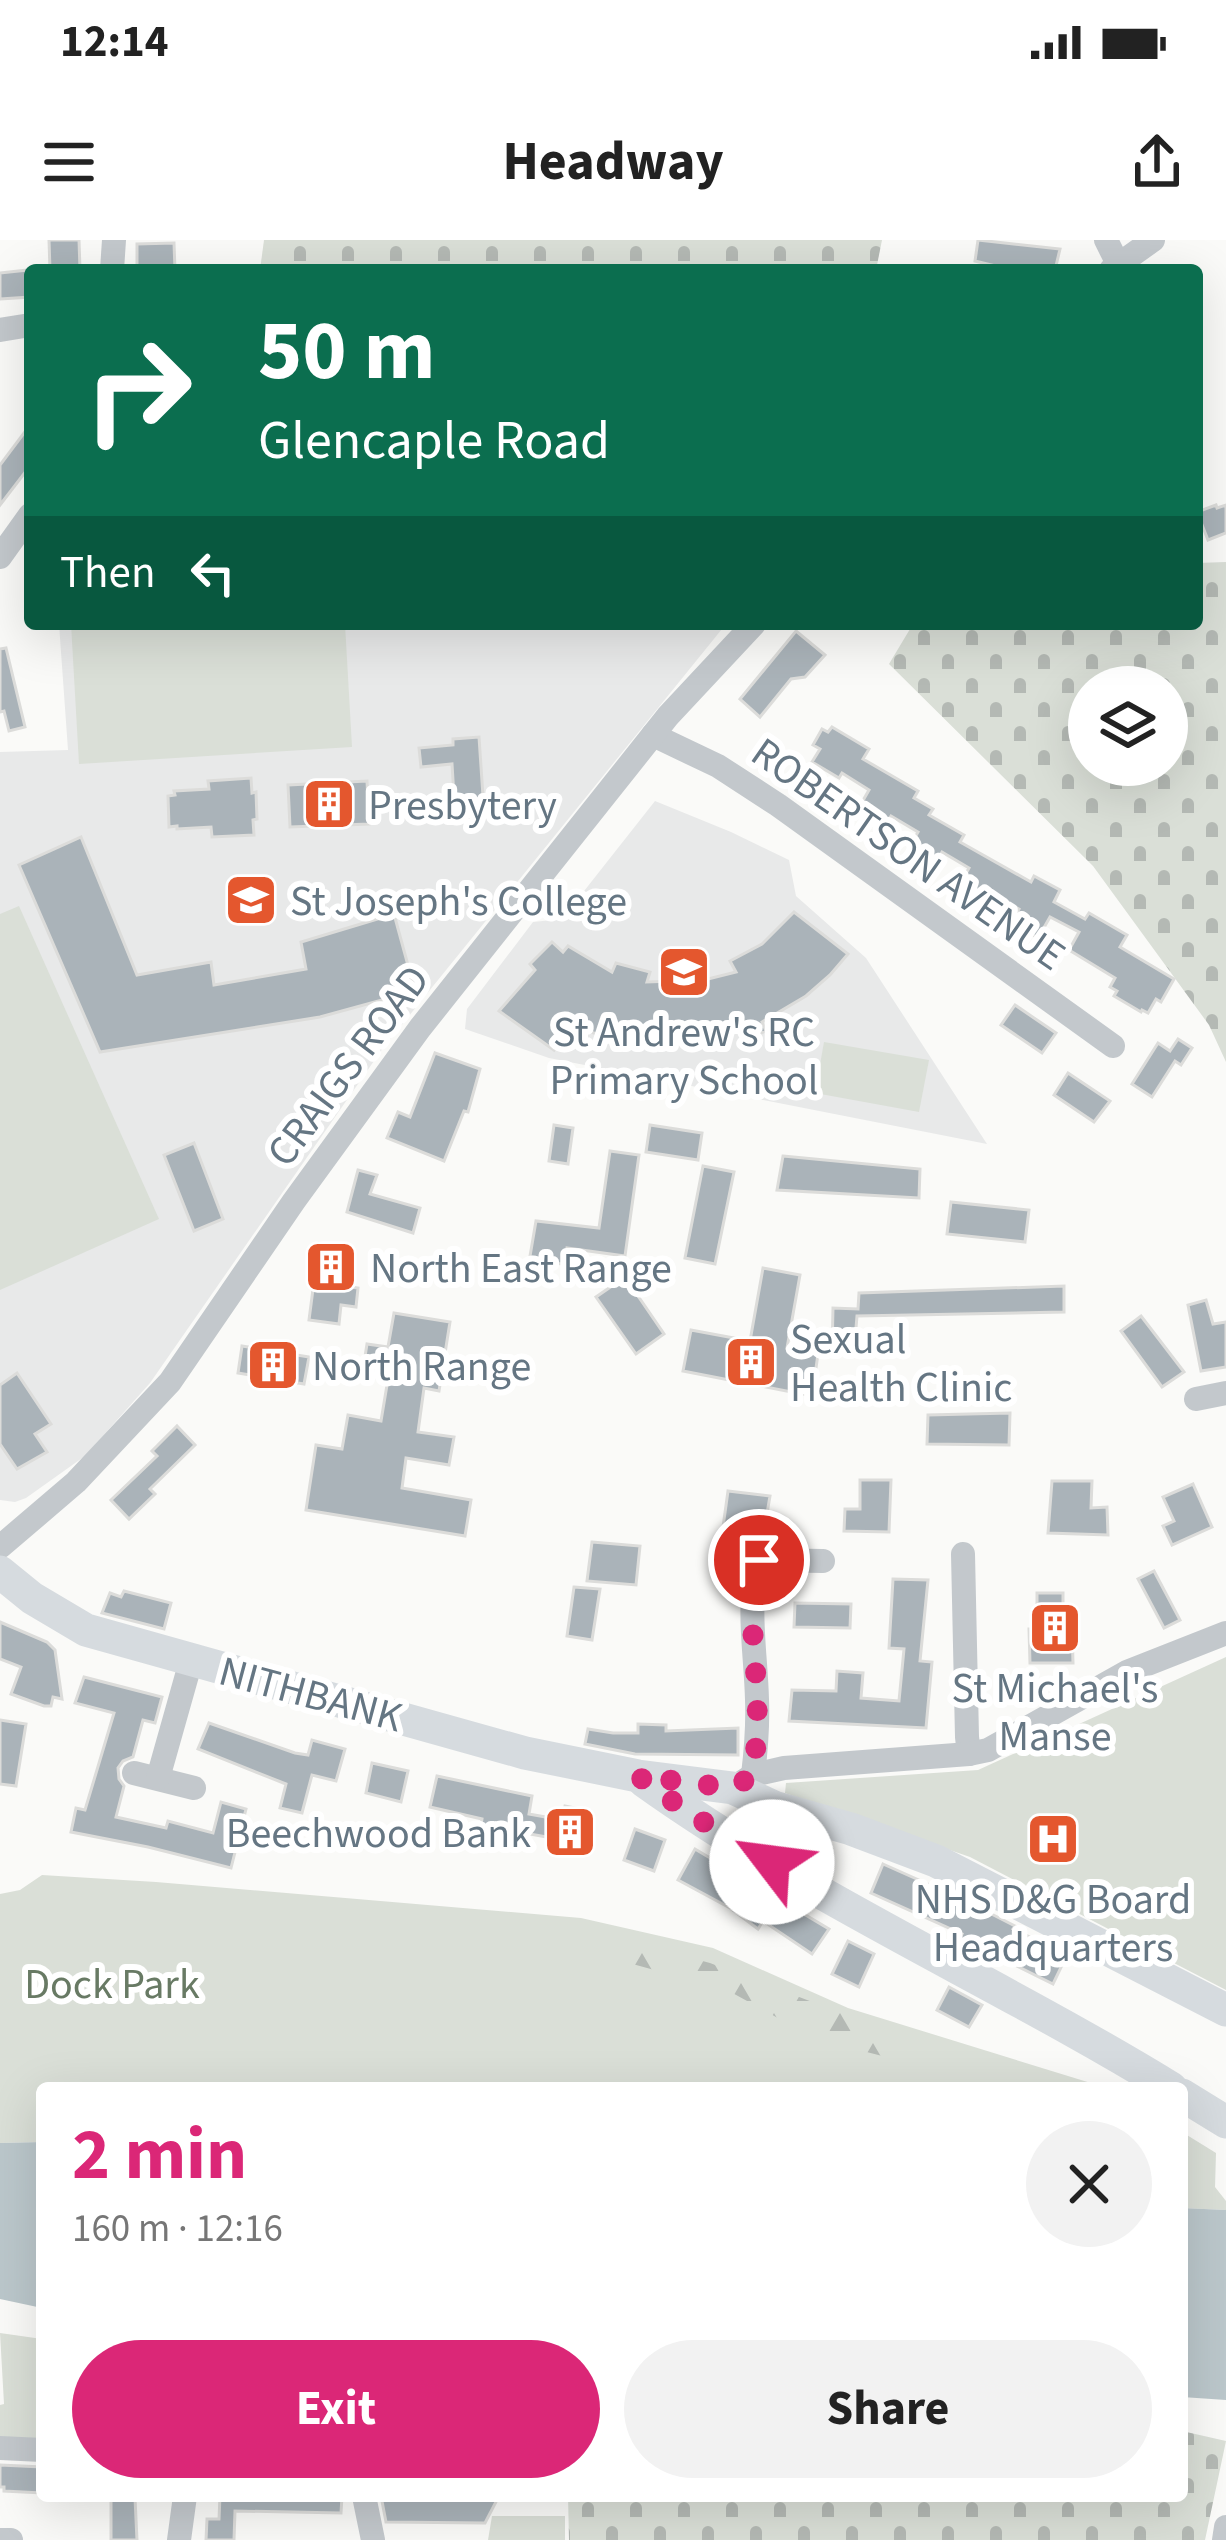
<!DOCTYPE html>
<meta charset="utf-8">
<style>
:root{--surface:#fff;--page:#f2f2f2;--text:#222;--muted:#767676;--accent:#db2777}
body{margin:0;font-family:"Source Sans 3",sans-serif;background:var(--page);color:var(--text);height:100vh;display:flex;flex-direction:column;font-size:45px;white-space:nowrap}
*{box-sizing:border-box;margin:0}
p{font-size:39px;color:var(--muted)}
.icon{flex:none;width:66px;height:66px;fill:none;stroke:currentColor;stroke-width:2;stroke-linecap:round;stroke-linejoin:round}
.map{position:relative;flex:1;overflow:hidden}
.side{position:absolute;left:36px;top:1842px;width:1152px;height:420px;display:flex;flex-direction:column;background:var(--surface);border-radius:12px;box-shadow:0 12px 48px #0002}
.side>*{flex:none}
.top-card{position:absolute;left:24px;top:24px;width:1179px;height:366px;border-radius:12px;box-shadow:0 12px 48px #0002;background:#0b6e4f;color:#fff;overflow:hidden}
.fabs{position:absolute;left:1068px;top:426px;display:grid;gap:24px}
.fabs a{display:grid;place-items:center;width:120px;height:120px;border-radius:50%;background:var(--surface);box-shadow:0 12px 48px #0002;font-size:60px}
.pin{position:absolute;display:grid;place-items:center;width:102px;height:102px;color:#fff;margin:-51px;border:6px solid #fff;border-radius:50%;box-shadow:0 3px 12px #0007}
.me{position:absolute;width:132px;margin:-66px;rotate:300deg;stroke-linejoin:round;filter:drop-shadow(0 0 9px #0008)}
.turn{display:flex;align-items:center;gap:42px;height:252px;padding:0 36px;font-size:54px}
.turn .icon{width:156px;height:156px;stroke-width:2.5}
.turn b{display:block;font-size:84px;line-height:102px}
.then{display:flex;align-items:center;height:114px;padding:0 36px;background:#0003;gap:24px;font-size:45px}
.round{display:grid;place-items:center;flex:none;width:126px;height:126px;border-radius:63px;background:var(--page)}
.head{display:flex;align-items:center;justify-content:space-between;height:204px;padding:0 36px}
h1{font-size:72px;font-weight:700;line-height:90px;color:var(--accent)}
.action{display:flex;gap:24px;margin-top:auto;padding:24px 36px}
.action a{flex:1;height:138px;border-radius:72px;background:var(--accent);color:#fff;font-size:48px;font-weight:700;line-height:138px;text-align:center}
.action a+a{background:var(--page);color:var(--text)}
.status{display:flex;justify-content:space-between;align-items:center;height:84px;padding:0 60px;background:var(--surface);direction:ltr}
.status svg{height:33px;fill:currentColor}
header{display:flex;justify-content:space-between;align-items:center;height:156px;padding:0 36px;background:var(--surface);font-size:54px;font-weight:700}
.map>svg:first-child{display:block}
.built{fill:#e8e9e9}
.green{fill:#dadfd7}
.forest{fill:url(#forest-firs)}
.cemetery{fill:url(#cemetery-stones);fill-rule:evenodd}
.water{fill:#bbc7cb}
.building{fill:#aab3b9;stroke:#dcdcda;stroke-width:3}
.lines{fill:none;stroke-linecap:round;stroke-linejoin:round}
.minor{stroke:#c3c8cc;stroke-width:24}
.major{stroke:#d6dbdf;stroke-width:33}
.route{stroke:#db2777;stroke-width:21;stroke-dasharray:0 37.8}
.labels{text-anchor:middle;stroke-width:12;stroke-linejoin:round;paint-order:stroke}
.poi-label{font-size:42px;fill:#657683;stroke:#fff;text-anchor:start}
.street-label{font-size:42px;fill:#657683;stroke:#fff}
.park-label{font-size:42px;fill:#687a64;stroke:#fff}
</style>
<div class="status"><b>12:14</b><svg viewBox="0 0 49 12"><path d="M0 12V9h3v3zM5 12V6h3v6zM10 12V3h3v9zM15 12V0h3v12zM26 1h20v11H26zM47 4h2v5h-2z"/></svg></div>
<header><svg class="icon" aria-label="menu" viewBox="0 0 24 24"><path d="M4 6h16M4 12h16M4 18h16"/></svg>Headway<svg class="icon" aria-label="share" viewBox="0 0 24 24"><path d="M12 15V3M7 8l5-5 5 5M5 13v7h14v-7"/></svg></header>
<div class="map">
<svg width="1226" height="2300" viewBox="0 0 1226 2300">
<defs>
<pattern id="forest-firs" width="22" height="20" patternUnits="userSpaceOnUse" patternTransform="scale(3)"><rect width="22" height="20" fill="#dadfd7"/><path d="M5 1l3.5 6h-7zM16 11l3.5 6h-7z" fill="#b4b9b4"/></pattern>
<pattern id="cemetery-stones" width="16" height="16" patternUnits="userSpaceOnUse" patternTransform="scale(3)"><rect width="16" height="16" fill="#dadfd7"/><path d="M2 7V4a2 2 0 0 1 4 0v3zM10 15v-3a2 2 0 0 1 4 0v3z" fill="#b4b9b4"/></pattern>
</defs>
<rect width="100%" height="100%" fill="#fafaf8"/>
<g class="built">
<path d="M59,384H726L383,808L150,1143L85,1216L26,1258L15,1262L0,1260V512L68,510Z"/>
<path d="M655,561L731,592L789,620L796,656L866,718L987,904L549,818L465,789L467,769L533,682L562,679Z"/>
</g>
<g class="green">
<path d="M71,384H345L352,507L79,524Z"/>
<path d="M19,666L159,979L0,1050V674Z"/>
<path d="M824,802L929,820L919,872L815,853Z"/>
<path d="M1226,1417V1750L970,1617L785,1553L786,1543L978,1530Z"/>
<path d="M42,1635L156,1642L581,1678L713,1708L848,1768L1107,1848H42V1902L0,1903V1654L20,1650Z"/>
<path d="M1182,1892L1216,1913L1215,1947L1226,1961V1970L1182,1968Z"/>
<path d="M0,2093L42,2099V2199L0,2197V2165L4,2164Z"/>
<path d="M492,2276H565V2300H488Z"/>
</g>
<path class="forest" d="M628,1701L710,1723L901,1796L890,1818L816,1799L727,1750L618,1720Z"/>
<g class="cemetery">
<path d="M264,0H882L876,30H260Z"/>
<path d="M1226,322V822L1209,785L1093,626L889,424L913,384H1197V323ZM1167,447V525H1089V447Z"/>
<path d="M1182,2191L1226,2201L1205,2300H569L568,2256H1182Z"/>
</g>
<g class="water">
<path d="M42,1902V2068L0,2059V1903Z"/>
<path d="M1182,1968L1226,1970V2160L1182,2157Z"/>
</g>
<g class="building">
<path d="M49,0H79L80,30H50Z"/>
<path d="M978,0L1060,9L1055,30H1012L975,21Z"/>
<path d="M174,3L175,30H137V4Z"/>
<path d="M28,30L30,57L0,59V33Z"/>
<path d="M30,185V226L0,265V225Z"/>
<path d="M1216,265L1217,268L1226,265V293L1208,300L1197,272Z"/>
<path d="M796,391L825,415L805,437L791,439L760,477L740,459Z"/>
<path d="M6,408L25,487L9,491L4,471L0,472V409Z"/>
<path d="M832,487L869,509L863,519L918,551L914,558L933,569L929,575L964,595L960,602L1031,642L1034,636L1060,650L1054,662L1085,679L1089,673L1127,695L1120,707L1174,739L1161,762L1156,759L1148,773L1142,770L1141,772L1114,756L1117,751L1110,747L1115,738L1069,710L1079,692L1050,677L1038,698L1011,683L1019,669L991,654L986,663L958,648L969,628L942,612L935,624L909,608L918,592L891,576L888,581L861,564L869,550L842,533L839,538L812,522L820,509L813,505L822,489L828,492Z"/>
<path d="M479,497L484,571L455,573L452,524L421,527L419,508L453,505V499Z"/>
<path d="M251,538L252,553L256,552L257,579L253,580L254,595L212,597L211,587L177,589V586L169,587L168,556L175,555L174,551L209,549L208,541Z"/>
<path d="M367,541L369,584L290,587L288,545Z"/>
<path d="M81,597L137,735L211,722L214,745L306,729L301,702L394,674L415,751L320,777L100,812L19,625Z"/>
<path d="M794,672L848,714L830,735L806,756L762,782L766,791L749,798L745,789L701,799L637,798L618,793L615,801L570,784L554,810L499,771L535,730L530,724L552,702L563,712L568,706L612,732L616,723L650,732L647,742L704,740L736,732L730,721L762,704Z"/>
<path d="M1015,765L1056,793L1042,813L1001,785Z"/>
<path d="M1178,799L1192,808L1181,825L1175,821L1152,857L1132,844L1158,803L1170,811Z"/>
<path d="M435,813L480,829L468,872L464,871L444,921L387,898L398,872L410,877Z"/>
<path d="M1068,833L1110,861L1094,882L1054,855Z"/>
<path d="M554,885L573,888L568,924L549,921Z"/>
<path d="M650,885L702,893L698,920L646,912Z"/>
<path d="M194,903L223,979L194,991L164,915Z"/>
<path d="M610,911L639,915L625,1016L567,1008L565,1024L529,1022L536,981L599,988Z"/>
<path d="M783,916L920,929L919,958L777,950Z"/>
<path d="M703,926L734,932L715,1024L685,1018Z"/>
<path d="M358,930L377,935L370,954L420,968L413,993L347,972Z"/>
<path d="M951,962L1029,970L1025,1002L947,994Z"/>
<path d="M319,1003L349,1007L344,1046L358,1048L356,1067L341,1065L339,1084L309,1080Z"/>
<path d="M763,1028L800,1035L787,1108L818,1114L812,1156L683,1131L691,1090L750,1101Z"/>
<path d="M625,1037L664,1094L636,1114L596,1057Z"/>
<path d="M1064,1046V1072L857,1076L854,1112H832L833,1068L858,1069L859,1053Z"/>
<path d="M1206,1060L1213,1084L1226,1082V1127L1201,1131L1188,1065Z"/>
<path d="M394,1073L450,1082L439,1151L424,1148L418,1192L454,1197L449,1225L406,1218L402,1248L471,1260L465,1296L306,1270L316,1205L342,1209L348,1175L381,1181L389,1133L363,1129L367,1104L388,1107Z"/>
<path d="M1141,1076L1184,1132L1162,1147L1121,1091Z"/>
<path d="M242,1106L309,1117L304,1144L238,1133Z"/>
<path d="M17,1133L51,1184L35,1194L47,1212L17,1229L0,1204V1145Z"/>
<path d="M1010,1173L1009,1205L927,1204L928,1175Z"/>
<path d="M177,1186L195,1205L150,1249L155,1254L129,1279L111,1260L157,1216L152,1211Z"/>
<path d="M860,1240H891L889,1292L844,1291L845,1269H860Z"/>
<path d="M1052,1241H1092L1091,1268L1107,1267L1108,1295L1048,1293Z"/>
<path d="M1193,1244L1212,1287L1172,1305L1163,1286L1174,1281L1163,1257Z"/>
<path d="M728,1251L770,1256L764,1291L723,1287Z"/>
<path d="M592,1302L640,1306L636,1345L587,1341Z"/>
<path d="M1154,1331L1180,1380L1164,1388L1138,1339Z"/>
<path d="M893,1339L928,1340L920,1421L932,1422L926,1488L789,1481L792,1450L836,1451L837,1431L863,1433L861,1458L899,1461L904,1409L889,1408Z"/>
<path d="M574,1347L600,1349L592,1400L567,1396Z"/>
<path d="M124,1351L171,1363L164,1389L102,1373L110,1353L121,1357Z"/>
<path d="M1037,1353H1063V1379H1070V1388H1072L1073,1423H1030L1029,1389H1037Z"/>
<path d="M795,1363L851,1364L850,1388L794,1387Z"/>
<path d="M0,1382L47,1402L55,1410L62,1459L53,1457L51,1466H44L11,1454L21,1427L0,1419Z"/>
<path d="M84,1437L162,1457L155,1483L143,1480L133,1517L123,1521L118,1528L119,1539L124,1546L116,1577L166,1588L168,1581L213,1593L221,1562L246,1569L231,1628L148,1607L71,1592L76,1568L85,1570L114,1473L75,1463Z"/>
<path d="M0,1480L26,1484L16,1546L0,1544Z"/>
<path d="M209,1483L295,1513L308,1515L312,1500L345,1509L336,1541L312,1535L302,1573L280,1568L286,1544L198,1509Z"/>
<path d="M638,1484L666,1485V1491L738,1488V1515L635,1514L585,1504L588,1489L613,1493H638Z"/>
<path d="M372,1523L408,1531L401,1562L366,1553Z"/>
<path d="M437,1536L532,1556L529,1574L562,1580L565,1566L590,1571L584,1609L551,1603L552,1598L481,1585L482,1579L430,1567Z"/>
<path d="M635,1589L665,1600L654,1631L624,1620Z"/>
<path d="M695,1609L829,1689L812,1714L763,1681L758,1689L730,1668L678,1640Z"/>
<path d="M883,1624L966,1661L1015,1686L1013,1689L1067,1715L1053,1744L960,1698L962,1694L871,1653Z"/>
<path d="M848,1701L874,1714L859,1747L832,1734Z"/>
<path d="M949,1747L982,1765L969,1787L937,1770Z"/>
<path d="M0,2225L42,2227V2253L4,2251V2247H0Z"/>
<path d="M111,2256L135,2258L137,2300H111Z"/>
<path d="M220,2256H342L341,2273L235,2271L234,2300H206L207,2279H219Z"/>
<path d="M381,2256H499L485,2283L386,2282Z"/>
</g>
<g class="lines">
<g class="minor">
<path d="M1106,0L1118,24"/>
<path d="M112,30L114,0"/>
<path d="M1111,30L1153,0"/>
<path d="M0,90L30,85"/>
<path d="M0,317L30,275"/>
<path d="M653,495L718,526L778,565L1113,806"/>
<path d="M1196,1159L1226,1153"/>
<path d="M0,1307L76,1242L170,1142L294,961L420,788L668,476L754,384"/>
<path d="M963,1314L967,1497L969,1514"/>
<path d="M134,1533L194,1548"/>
<path d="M753,1535C756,1510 758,1485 757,1460C756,1413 746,1365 759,1320L823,1321"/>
<path d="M158,1538L191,1421"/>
<path d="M733,1548L753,1535L784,1528L969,1514L988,1510L1127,1432L1226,1393"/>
<path d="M0,2208L42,2210"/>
<path d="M364,2256L373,2300"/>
<path d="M0,2300H11"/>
<path d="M179,2300L185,2256"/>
<path d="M1224,2300L1226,2287"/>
</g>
<g class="major">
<path d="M0,1332L32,1358L86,1390L525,1513L638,1536L733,1548L774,1567L851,1589L936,1621L1226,1770"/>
<path d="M644,1541C809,1659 998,1742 1171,1848"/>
<path d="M1182,1855L1226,1882"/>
</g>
</g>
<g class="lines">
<path class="route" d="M759,1320C746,1365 756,1413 757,1460C758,1485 756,1510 753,1535L733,1548L638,1536L690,1574L772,1622"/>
</g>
<defs>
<g id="building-square" transform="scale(2.7)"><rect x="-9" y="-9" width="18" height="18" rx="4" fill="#e4572e" stroke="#fff"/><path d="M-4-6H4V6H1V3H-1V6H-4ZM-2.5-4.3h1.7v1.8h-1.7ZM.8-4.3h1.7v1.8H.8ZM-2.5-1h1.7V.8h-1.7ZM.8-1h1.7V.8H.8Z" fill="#fff"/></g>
<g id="school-square" transform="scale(2.7)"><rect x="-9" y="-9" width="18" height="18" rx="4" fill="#e4572e" stroke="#fff"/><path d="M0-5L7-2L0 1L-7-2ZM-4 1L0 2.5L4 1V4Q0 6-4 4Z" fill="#fff"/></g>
<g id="hospital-square" transform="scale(2.7)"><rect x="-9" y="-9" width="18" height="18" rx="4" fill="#e4572e" stroke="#fff"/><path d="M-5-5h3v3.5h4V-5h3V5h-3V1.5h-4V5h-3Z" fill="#fff"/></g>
</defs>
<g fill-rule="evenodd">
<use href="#building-square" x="329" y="564"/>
<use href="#school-square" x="251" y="660"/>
<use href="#school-square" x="684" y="732"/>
<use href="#building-square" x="331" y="1027"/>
<use href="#building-square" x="751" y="1122"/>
<use href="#building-square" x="273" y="1125"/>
<use href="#building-square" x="1055" y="1388"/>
<use href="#building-square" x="570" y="1592"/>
<use href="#hospital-square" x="1053" y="1599"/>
</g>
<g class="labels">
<g class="poi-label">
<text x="368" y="579">Presbytery</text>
<text x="290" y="675">St Joseph's College</text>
<text x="684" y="806" text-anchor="middle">St Andrew's RC<tspan x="684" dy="48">Primary School</tspan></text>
<text x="370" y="1042">North East Range</text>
<text x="790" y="1113">Sexual<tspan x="790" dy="48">Health Clinic</tspan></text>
<text x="312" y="1140">North Range</text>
<text x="1055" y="1462" text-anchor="middle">St Michael's<tspan x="1055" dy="48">Manse</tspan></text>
<text x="531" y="1607" text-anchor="end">Beechwood Bank</text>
<text x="1053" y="1673" text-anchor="middle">NHS D&amp;G Board<tspan x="1053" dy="48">Headquarters</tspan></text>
</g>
<g class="street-label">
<text transform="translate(909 613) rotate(35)" y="15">ROBERTSON AVENUE</text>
<text transform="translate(347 825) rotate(-53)" y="15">CRAIGS ROAD</text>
<text transform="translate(311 1453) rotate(15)" y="15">NITHBANK</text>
</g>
<g class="park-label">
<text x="112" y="1758">Dock Park</text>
</g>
</g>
</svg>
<div class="fabs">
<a><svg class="icon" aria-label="layers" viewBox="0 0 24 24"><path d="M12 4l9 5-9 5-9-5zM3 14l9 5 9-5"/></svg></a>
</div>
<div class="pin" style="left:759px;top:1320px;background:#d93025"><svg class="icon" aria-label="arrive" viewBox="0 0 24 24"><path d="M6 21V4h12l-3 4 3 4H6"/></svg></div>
<svg class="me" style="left:772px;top:1622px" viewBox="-20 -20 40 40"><circle r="19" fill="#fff"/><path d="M0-13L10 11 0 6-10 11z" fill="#db2777"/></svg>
<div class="top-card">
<div class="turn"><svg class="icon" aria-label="right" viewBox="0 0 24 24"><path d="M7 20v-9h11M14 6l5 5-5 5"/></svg><div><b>50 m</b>Glencaple Road</div></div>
<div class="then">Then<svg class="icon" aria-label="left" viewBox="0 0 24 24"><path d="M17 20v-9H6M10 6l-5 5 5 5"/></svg></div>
</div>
<section class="side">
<div class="head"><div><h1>2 min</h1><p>160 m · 12:16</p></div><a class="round"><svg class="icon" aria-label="close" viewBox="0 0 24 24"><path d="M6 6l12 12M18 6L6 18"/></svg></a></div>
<div class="action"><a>Exit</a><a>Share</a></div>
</section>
</div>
